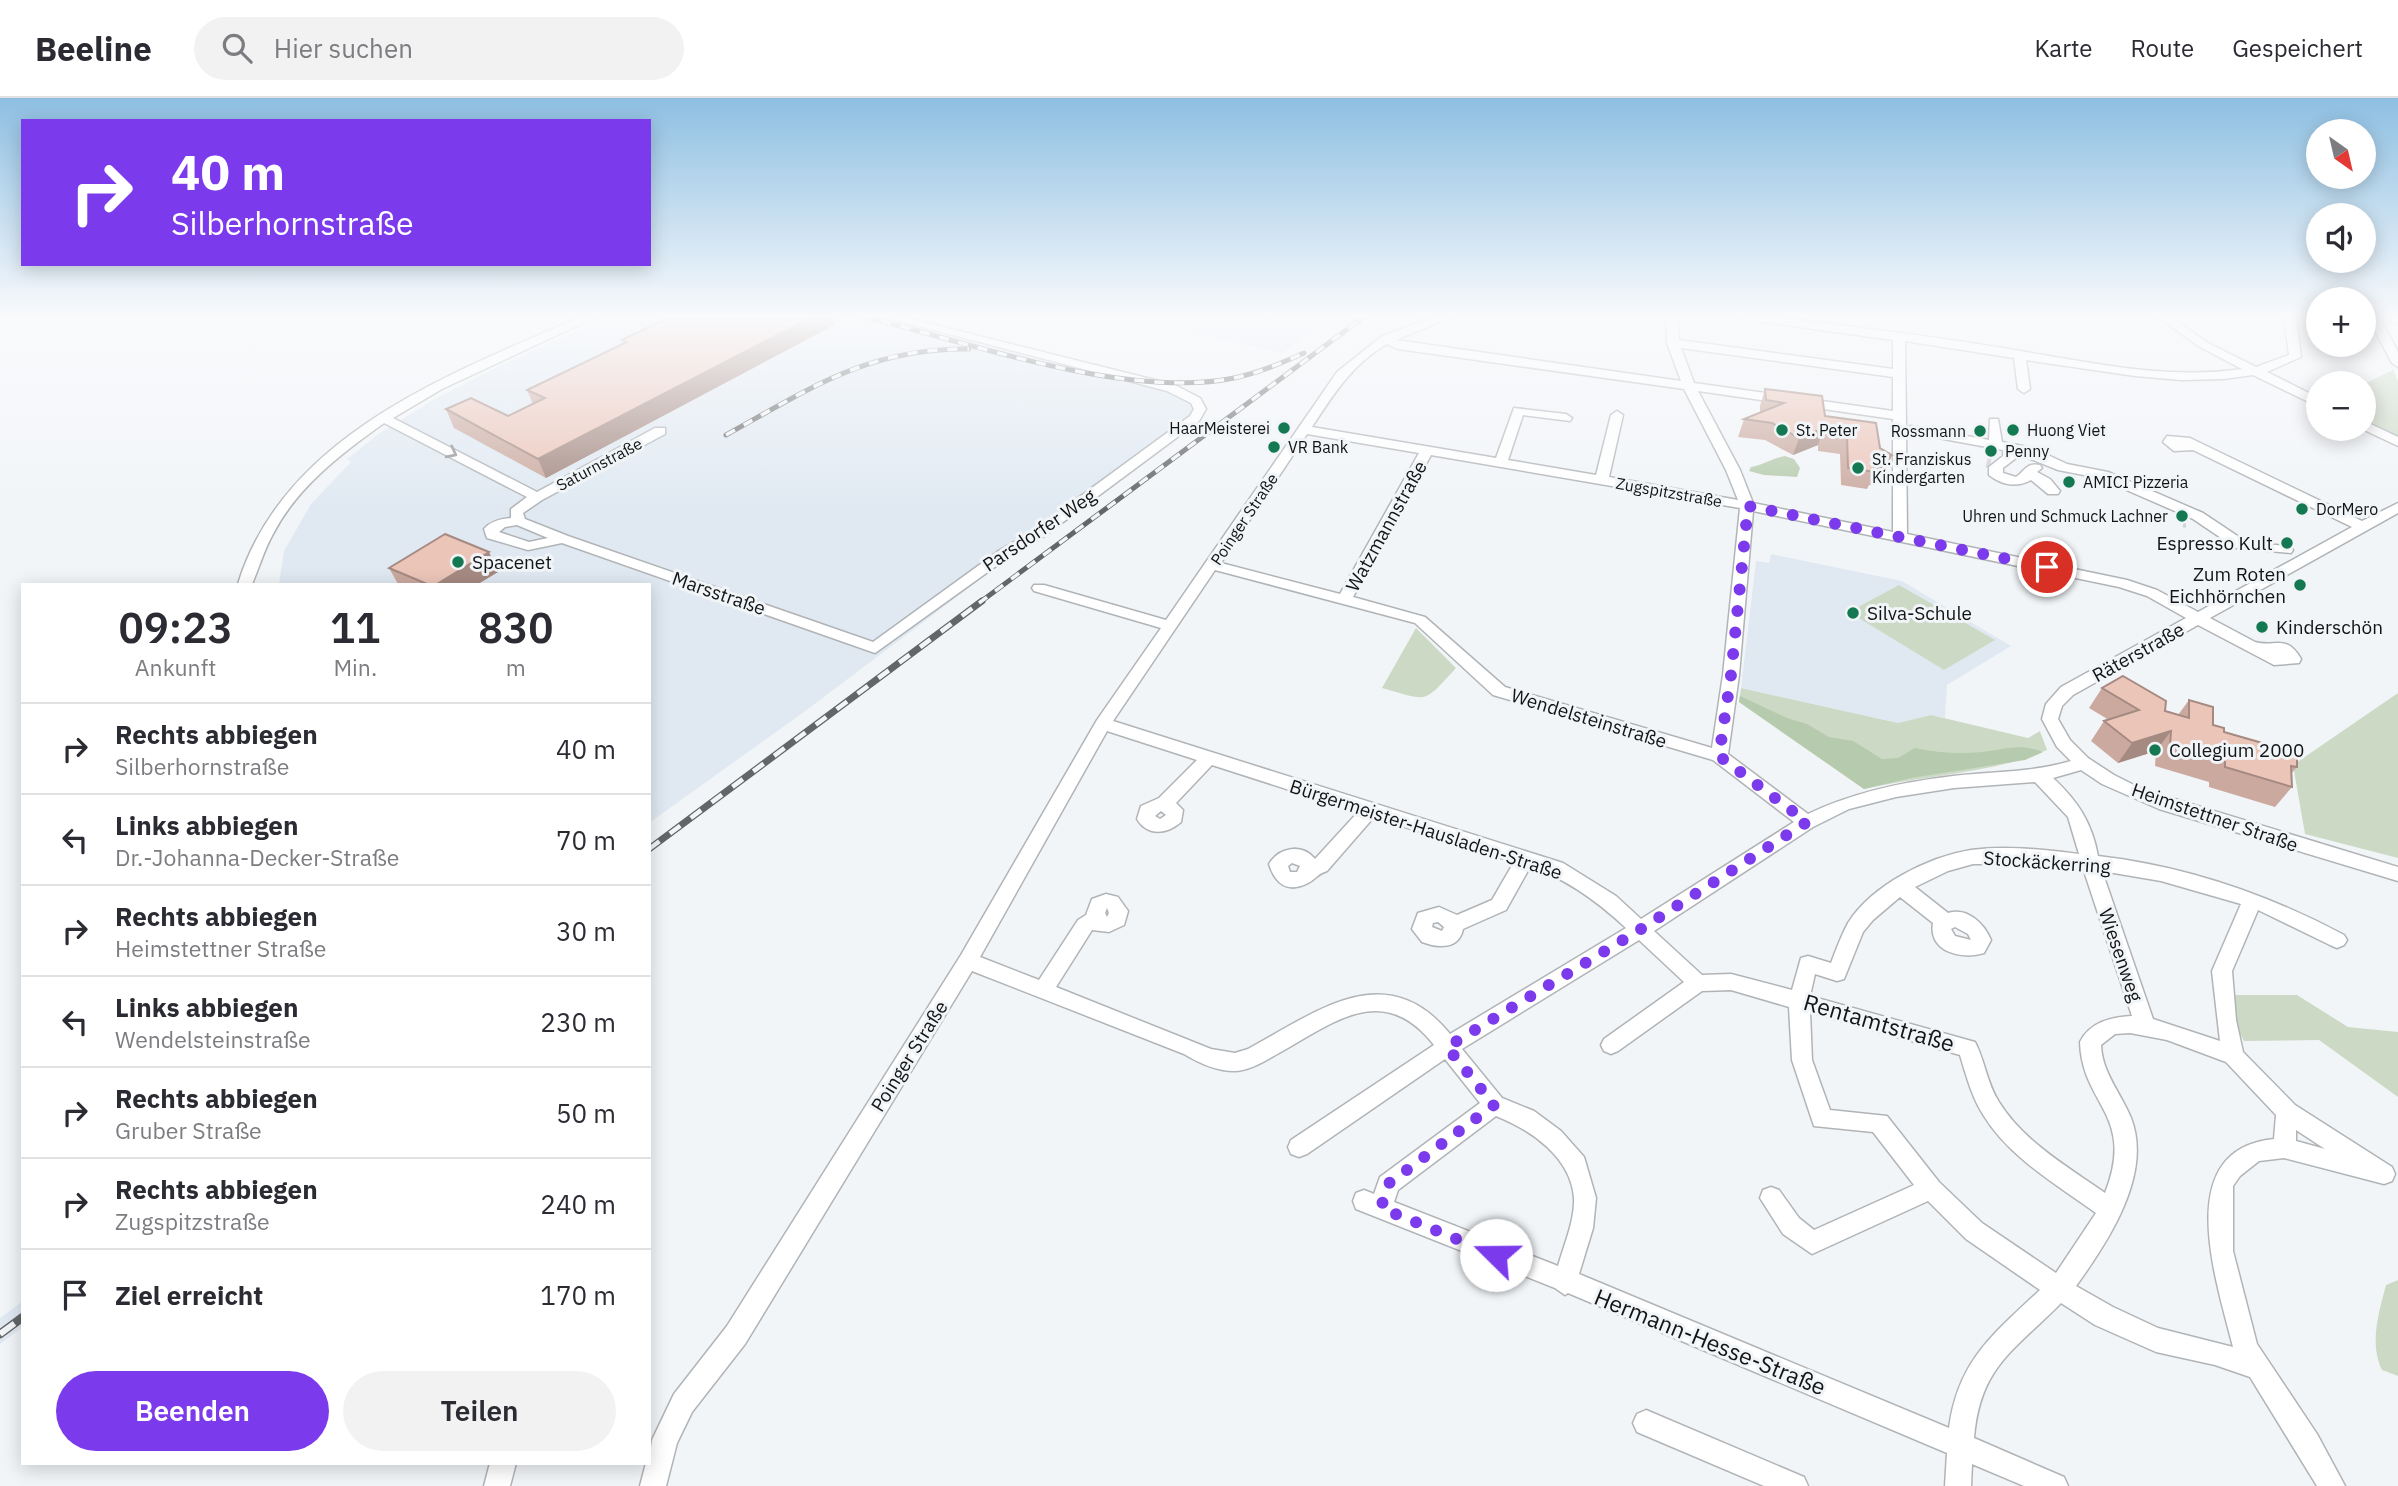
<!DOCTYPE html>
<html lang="de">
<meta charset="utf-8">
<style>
:root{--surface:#fff;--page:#f2f2f3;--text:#2b2b33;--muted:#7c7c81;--line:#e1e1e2;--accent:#7c3aed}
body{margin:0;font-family:"IBM Plex Sans",sans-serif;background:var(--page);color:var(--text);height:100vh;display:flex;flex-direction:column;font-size:26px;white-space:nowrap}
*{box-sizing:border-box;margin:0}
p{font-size:23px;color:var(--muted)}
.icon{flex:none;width:38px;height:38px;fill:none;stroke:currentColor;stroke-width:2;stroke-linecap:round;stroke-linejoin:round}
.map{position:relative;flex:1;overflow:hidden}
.side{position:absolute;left:21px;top:485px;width:630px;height:882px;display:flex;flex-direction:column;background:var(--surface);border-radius:0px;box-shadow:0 4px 18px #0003}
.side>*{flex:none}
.top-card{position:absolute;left:21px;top:21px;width:630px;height:147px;border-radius:0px;box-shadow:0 4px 18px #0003;background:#7c3aed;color:#fff;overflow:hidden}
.needle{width:46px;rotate:146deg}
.tools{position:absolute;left:2306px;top:21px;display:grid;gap:14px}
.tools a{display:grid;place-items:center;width:70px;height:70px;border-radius:50%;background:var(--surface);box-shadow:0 4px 18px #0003;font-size:35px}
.pin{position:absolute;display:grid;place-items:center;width:60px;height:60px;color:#fff;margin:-30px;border:4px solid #fff;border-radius:50%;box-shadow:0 2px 7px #0007}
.me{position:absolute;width:77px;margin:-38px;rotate:292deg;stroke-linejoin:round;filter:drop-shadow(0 0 5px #0008)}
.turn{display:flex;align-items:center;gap:24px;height:147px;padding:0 35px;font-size:32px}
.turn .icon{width:91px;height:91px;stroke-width:2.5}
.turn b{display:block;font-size:49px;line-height:60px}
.eta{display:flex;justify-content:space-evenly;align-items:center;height:119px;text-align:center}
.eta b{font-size:42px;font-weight:600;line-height:49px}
.button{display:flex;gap:14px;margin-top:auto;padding:14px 35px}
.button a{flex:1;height:80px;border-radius:42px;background:var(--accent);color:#fff;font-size:28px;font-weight:600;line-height:80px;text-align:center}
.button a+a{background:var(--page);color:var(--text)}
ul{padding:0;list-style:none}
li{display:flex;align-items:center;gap:21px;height:91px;padding:0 35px;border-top:2px solid var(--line)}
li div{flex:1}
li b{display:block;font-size:26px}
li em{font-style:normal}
header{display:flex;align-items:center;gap:42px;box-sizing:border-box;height:98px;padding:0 35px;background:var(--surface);border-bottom:2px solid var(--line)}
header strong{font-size:33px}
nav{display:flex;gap:38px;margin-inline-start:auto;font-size:24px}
.search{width:490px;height:63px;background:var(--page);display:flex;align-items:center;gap:18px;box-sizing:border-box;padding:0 24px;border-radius:38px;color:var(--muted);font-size:26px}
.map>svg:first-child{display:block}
.built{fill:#e0e9f2}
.green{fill:#ccdac5}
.forest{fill:#b6cbad}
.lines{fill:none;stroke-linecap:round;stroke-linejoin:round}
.minor-tunnel{stroke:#d1d3d6;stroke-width:13;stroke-dasharray:13 6;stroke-linecap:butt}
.minor-casing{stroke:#b1b4b7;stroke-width:3}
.minor{fill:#fff;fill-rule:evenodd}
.rail-far2-casing{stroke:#636567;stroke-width:5}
.rail-far1-casing{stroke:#636567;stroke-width:7}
.rail-casing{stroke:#636567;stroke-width:9}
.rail-far2{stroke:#f2f5f8;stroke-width:3.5;stroke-dasharray:10;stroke-linecap:butt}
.rail-far1{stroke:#f2f5f8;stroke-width:4.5;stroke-dasharray:13;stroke-linecap:butt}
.rail{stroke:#f2f5f8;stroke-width:6;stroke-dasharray:18;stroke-linecap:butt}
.wall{fill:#cba99f}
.shaded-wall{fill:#a58a82}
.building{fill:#ecc5b9;stroke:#a58a82;stroke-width:2}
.oneway{stroke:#959596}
.route{stroke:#7c3aed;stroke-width:12;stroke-dasharray:0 21.6}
.poi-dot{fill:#147952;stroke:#f2f5f8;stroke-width:2.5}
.labels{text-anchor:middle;stroke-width:6;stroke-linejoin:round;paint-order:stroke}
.far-poi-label{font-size:16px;fill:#131415;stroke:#f2f5f8;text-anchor:start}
.far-street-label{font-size:16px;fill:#131415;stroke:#f2f5f8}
.street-label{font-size:19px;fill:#131415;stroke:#f2f5f8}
.poi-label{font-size:19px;fill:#131415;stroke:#f2f5f8;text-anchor:start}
.near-street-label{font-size:23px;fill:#131415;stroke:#f2f5f8}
</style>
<header>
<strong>Beeline</strong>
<div class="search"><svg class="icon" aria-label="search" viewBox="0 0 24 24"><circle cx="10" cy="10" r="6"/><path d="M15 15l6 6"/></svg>Hier suchen</div>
<nav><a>Karte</a><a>Route</a><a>Gespeichert</a></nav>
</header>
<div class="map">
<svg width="2398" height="1388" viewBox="0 0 2398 1388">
<rect width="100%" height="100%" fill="#f2f5f8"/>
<g class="built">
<path d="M609,218H916L1017,248L1175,287L1200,299L1204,312L1201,323L982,480L804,614L649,725V486H279L284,453L311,406L351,364L347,361L380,335L433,302L493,271Z"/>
<path d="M1209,218H1328L1283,255L1191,234Z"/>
<path d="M1771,456L1902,483L2011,548L1947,587L1945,620L1931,617L1898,625L1741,590L1756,463L1769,465Z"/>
<path d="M23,1203V1229L0,1246V1220Z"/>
</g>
<g class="green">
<path d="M2393,272L2398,283V341L2364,324V286Z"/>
<path d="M1899,487L1995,542L1944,572L1849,514Z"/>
<path d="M1416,530L1456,570C1422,607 1429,603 1382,590Z"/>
<path d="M1741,590L1898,625L1931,617L2028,640L2040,633L2047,652C1992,676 1923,677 1864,691L1739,604Z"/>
<path d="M2398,595V760L2305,736L2293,667Z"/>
<path d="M2227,897H2297L2348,929L2398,934V999L2319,942L2244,943L2233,922Z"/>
<path d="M2398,1182V1278L2382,1272C2369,1245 2379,1214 2386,1187Z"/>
</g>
<g class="forest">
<path d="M1785,358L1794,361L1800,370L1797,379L1764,377L1749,373L1751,369C1764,367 1772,360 1785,358Z"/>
<path d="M1740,598L1787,620L1807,626L1829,639L1853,643L1882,661L1898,660L1915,650C1937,655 1960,656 1982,654C2007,651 2018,645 2043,654L2025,662L1911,680L1864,691L1739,604Z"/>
</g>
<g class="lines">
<g class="minor-tunnel">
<path d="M1987,363L1991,364"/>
<path d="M2183,423H2186"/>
</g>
<g class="minor-casing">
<g id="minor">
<path d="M583,218H598L442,291L393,320L537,394L655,330H665V336L542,402L523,415L525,421L568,438L873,544L1000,452L1033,433L1190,318L1194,311L1191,305L1167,293L880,218H899L1175,287L1200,300L1206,311L1199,323L1043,439L1010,458L875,555L562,445L528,452L487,440L484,431C491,423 501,421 511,420V411L527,399L384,325C342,355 297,389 273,436C264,452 259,470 252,486H238C284,336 452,275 583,218ZM517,427L548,440L529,444L499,434L505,429Z"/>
<path d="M1436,218H1454L1396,242L1681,283L1667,245L1666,218H1678L1679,242L1893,271V242L1741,221L1735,218H1766C1851,229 1936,238 2020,253C2092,265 2168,282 2242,271L2200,249L2156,218H2169L2208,245L2256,269L2289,257L2284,218H2296L2301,259L2267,274L2319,300V309L2253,277L2224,281L2181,282L2135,278L2026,262L2030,291L2024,295L2018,291L2014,260L1905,243L1906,330L1911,328L1989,342L1990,321H1998L2002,344L2033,350L2067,366L2108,374L2203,415L2245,443L2291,449L2293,452L2291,455L2236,450L2193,421L2099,380L2058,372L2016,355V360L2003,370V375L2016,379C2024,374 2026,364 2040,367L2042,370L2037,374L2050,381L2060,393L2058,396H2048L2031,382C2017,390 2002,387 1989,377V369L2003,358V352L1906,334L1907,436L2127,482L2157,492L2198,514L2352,429L2193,352L2174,353L2163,344L2167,338L2190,340L2362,423L2398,405V415L2210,520L2255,544C2275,550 2286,535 2301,561L2299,565L2274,567L2198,527L2073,597L2062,608L2058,621L2070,642L2088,660L2114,677L2142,691L2398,769V783L2159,711L2102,686L2081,672L2053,680C2078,703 2092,725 2098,758C2185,768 2267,796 2344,837L2347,842L2344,847L2337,850L2330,847L2258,812L2232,873L2236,922L2243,954L2295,1007L2392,1069L2395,1076L2392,1083L2384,1086L2284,1060L2259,1063L2240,1078L2233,1088V1153L2257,1246L2317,1336L2345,1388H2317L2250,1279L2215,1267L2156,1254L2095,1227L2061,1205C2014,1253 1980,1268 1974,1340L2064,1379L2068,1388H2024L1972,1366L1971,1388H1945L1947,1355L1568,1195L1565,1197L1555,1190L1356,1111L1353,1103L1356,1095L1364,1092L1374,1096L1380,1079L1480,1005L1445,961L1307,1056L1299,1059L1291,1056L1288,1049L1291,1042L1434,947C1383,882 1333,925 1279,955C1266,962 1250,973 1234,973C1216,973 1199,965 1184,956L972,873L745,1246L692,1314L677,1345L666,1388H640L646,1365H649L652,1342L674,1296L727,1228L961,857L1097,622L1161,530L1034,493L1032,490L1034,487H1044L1166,522L1337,274L1381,239ZM1387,246L1398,251L1684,291L1726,372L1738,402L1609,379L1623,317L1617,313L1611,317L1596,377L1508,362L1523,317L1570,323L1572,320L1566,316L1514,310L1496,360L1312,329C1333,297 1352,266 1387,246ZM1681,250L1893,279V313L1694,285ZM1698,293L1893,321V434L1753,405L1740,372ZM1307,336L1419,355L1340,496L1221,465ZM1431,357L1740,410L1723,577L1712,650L1505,589L1425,519L1353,499ZM1753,413L2119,489L2147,498L2186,520L2061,589L2046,606L2042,621L2057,649L2071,663C2030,675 1995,673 1953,678C1903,684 1854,694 1808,716L1728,656L1739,577ZM1215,472L1415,525L1493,597L1713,662L1794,724L1641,821L1616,798L1563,765L1113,623ZM1107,633L1197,662L1159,700L1141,708L1137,721C1148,739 1167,736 1181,724L1183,712L1176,705L1212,667L1358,714L1315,761C1302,745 1279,749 1269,766C1275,785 1287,796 1308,785C1316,781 1317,776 1327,773L1374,719L1514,764L1492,802L1457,817L1439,809L1418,815L1412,831L1422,844C1438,850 1459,852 1463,831L1506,812L1530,769C1566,780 1598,804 1626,830L1450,936C1386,857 1315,915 1248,951L1235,955L1211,951L1056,889L1092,832L1109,834L1124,827L1128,813L1118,799L1106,796L1092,801L1086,817L1078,822L1039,882L980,859ZM2035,684L2068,719L2079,756C2045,752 2005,747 1971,752C1928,759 1872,787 1848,825C1841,838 1836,852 1831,865L1808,858L1801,860L1792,892L1731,876L1702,877L1654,833L1813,729L1849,711L1896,699L1954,690ZM1161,713L1166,717L1160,721L1155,718ZM1292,765L1300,768L1297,774H1290L1288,768ZM1973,766H2019L2083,770L2132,918C2111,919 2090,924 2080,944C2082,1008 2136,1016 2105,1095C2068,1069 2023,1043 1999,1004C1987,986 1985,963 1975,944L1810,898L1815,876L1837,883L1844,881L1863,834L1873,822L1900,799L1933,825C1928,854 1962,862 1984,855L1991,842C1984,825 1967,809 1948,815L1915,789L1948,773ZM2102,773L2161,783L2241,806L2212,873L2220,943L2153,921ZM1107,810L1109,815L1107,819L1105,815ZM1438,824L1444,829L1442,833L1432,829L1433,825ZM1955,829L1968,836L1971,842L1955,838L1951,831ZM1639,842L1684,884L1604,941L1601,947L1604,953L1611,956L1618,953L1702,893L1731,892L1789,909L1792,962L1814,1028L1873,1034L1914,1087L1814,1132L1799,1120L1779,1092L1771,1089L1763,1092L1760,1100L1783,1136L1812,1156L1928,1103L1966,1141L2040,1192C1993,1236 1958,1263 1949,1330L1579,1176L1593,1130L1596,1100L1584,1059L1561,1033L1534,1013L1502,1000L1462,951ZM1810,914L1960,957C1966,977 1972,1000 1984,1018C2009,1059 2057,1087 2096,1115L2056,1175L1982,1125L1939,1084L1887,1018L1830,1012L1812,962ZM2130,935L2167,942L2226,964L2276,1017L2274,1041C2170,1051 2217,1184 2233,1249L2158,1230L2113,1209L2076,1188C2108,1144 2153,1076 2131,1020C2121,995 2102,975 2101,947L2115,936ZM1496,1018C1531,1032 1571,1059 1574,1100C1575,1122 1564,1147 1558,1168L1394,1104L1398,1092ZM2296,1032L2325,1051L2296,1043Z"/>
<path d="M2367,218L2398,219V225L2381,222L2398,254V269L2392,265Z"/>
<path d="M2364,323L2398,339V348L2362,331H2364Z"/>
<path d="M1646,1312L1804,1379L1808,1388H1764L1637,1334L1633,1325L1637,1316Z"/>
<path d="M490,1365H516L510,1388H484Z"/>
</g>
</g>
<use href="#minor" class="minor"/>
<g class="rail-far2-casing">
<g id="rail-far2">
<path d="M862,218C967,244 1128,302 1234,280C1259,275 1281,265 1304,255"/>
<path d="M726,337C811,290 868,250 969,251"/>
<path d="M979,505L1365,218"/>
</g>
</g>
<g class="rail-far1-casing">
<path id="rail-far1" d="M649,751L982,503"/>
</g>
<g class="rail-casing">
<path id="rail" d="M0,1236L23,1219"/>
</g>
<use href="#rail-far2" class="rail-far2"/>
<use href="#rail-far1" class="rail-far1"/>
<use href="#rail" class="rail"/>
</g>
<g class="wall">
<path d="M672,218H832L834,227L546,380L454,330L446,311L508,318L533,306L527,292L623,246L622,242Z"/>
<path d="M1765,291L1825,318L1892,357L1884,375L1874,379L1871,387H1869L1867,391L1841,387L1840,356L1818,353V347L1793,357L1765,342L1738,339L1744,321L1760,315V308Z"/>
<path d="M389,470L498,474L478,486H398Z"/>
<path d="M2102,590L2178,617L2189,602L2213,627L2224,634L2297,669L2291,676L2292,689L2275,709L2209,689V684L2155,668L2156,653L2118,665L2091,643L2104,623L2109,622L2089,610Z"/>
</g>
<g class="shaded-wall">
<path d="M814,218H832L834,227L546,380L538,361Z"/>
<path d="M1824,330L1818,347L1793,357L1799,340Z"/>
<path d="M1892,357L1884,375L1874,379L1878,369V363Z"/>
<path d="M489,454L498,474L478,486H437Z"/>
<path d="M2171,633L2156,653L2118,665L2132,645Z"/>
</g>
<g class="building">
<path d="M672,218H814L538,361L446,311L471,300L508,318L545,300L527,292L627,244L622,242Z"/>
<path d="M1765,291L1822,298L1825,318L1876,325L1880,350L1892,357L1878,363V369H1874L1875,374L1848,370L1847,338L1825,335L1824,330L1799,340L1772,325L1744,321L1784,305L1766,302Z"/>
<path d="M445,436L489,454L437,486H427L389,470Z"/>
<path d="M2123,578L2166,603L2165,613L2189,620V602L2213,609V627L2224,630V634L2297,655V669L2291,668L2292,689L2225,669V664L2170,648L2171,633L2132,645L2104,623L2139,612L2102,590Z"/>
</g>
<defs><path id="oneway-chevron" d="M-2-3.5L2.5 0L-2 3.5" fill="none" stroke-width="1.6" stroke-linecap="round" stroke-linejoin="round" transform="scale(1.75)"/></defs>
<use class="oneway" href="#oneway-chevron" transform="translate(452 355) rotate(27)"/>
<linearGradient id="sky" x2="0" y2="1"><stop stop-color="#8dbfe2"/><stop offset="0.53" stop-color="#f9fafc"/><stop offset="1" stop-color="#f9fafc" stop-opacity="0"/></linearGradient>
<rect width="2398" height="412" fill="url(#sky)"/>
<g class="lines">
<path class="route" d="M1496,1157L1381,1110L1388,1086L1494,1007L1447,949L1641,831L1807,724L1719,658L1731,577L1748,408L2047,469"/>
</g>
<g class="poi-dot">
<circle cx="1284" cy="330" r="7"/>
<circle cx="1782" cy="332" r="7"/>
<circle cx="2013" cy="332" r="7"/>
<circle cx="1980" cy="333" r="7"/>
<circle cx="1274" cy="349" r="7"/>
<circle cx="1991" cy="353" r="7"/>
<circle cx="1858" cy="370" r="7"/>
<circle cx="2069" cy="384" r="7"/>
<circle cx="2302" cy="411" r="7"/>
<circle cx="2182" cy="418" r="7"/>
<circle cx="2287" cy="445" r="7"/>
<circle cx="458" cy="464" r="7"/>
<circle cx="2300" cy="487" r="7"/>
<circle cx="1853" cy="515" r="7"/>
<circle cx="2262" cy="529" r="7"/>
<circle cx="2155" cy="652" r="7"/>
</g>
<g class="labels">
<g class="far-poi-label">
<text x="1270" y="336" text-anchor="end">HaarMeisterei</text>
<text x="1796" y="338">St. Peter</text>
<text x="2027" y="338">Huong Viet</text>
<text x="1966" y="339" text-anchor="end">Rossmann</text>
<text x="1288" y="355">VR Bank</text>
<text x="2005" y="359">Penny</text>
<text x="1872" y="367">St. Franziskus<tspan x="1872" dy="18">Kindergarten</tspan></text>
<text x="2083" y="390">AMICI Pizzeria</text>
<text x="2316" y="417">DorMero</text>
<text x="2168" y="424" text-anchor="end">Uhren und Schmuck Lachner</text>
</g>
<g class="far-street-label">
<text transform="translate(599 366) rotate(-28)" y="6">Saturnstraße</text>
<text transform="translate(1669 394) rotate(10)" y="6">Zugspitzstraße</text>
<text transform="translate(1244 421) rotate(-56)" y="6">Poinger Straße</text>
</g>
<g class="street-label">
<text transform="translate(1386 428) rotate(-61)" y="7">Watzmannstraße</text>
<text transform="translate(1039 432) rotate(-34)" y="7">Parsdorfer Weg</text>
<text transform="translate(719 495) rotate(19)" y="7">Marsstraße</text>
<text transform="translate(2138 554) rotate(-29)" y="7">Räterstraße</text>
<text transform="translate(1589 620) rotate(17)" y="7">Wendelsteinstraße</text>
<text transform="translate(2215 719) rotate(19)" y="7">Heimstettner Straße</text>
<text transform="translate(1426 731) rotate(18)" y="7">Bürgermeister-Hausladen-Straße</text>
<text transform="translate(2047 764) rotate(4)" y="7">Stockäckerring</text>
<text transform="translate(2121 857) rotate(71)" y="7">Wiesenweg</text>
<text transform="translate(909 958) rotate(-58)" y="7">Poinger Straße</text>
</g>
<g class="poi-label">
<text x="2273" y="452" text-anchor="end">Espresso Kult</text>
<text x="472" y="471">Spacenet</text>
<text x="2286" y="483" text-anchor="end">Zum Roten<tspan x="2286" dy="22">Eichhörnchen</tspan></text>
<text x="1867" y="522">Silva-Schule</text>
<text x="2276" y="536">Kinderschön</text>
<text x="2169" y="659">Collegium 2000</text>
</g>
<g class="near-street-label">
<text transform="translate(1879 925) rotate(16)" y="8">Rentamtstraße</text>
<text transform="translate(1710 1244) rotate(22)" y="8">Hermann-Hesse-Straße</text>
</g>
</g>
</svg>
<div class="tools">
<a><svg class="needle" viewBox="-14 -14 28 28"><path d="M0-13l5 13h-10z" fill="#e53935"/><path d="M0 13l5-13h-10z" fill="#7c7c81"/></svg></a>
<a><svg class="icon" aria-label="sound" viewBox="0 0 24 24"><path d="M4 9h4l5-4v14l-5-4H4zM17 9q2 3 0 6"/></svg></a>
<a>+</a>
<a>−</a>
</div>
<div class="pin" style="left:2047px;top:469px;background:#d93025"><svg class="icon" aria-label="arrive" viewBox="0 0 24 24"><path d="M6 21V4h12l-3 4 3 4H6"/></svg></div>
<svg class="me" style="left:1496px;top:1157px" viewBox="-20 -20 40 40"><circle r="19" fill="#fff"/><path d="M0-13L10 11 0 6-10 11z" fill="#7c3aed"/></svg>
<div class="top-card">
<div class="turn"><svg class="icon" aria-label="right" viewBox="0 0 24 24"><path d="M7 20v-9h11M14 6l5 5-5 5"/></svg><div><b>40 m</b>Silberhornstraße</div></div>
</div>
<section class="side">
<div class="eta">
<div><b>09:23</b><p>Ankunft</p></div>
<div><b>11</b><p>Min.</p></div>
<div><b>830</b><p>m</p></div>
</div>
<ul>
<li><svg class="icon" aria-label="right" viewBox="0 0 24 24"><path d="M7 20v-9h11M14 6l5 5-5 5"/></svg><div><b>Rechts abbiegen</b><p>Silberhornstraße</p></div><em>40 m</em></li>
<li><svg class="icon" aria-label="left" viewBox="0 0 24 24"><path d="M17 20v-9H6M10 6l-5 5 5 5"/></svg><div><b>Links abbiegen</b><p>Dr.-Johanna-Decker-Straße</p></div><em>70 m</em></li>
<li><svg class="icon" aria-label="right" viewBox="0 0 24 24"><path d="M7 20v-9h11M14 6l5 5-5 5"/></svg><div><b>Rechts abbiegen</b><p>Heimstettner Straße</p></div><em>30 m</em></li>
<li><svg class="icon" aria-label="left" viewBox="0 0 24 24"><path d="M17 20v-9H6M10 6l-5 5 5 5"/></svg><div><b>Links abbiegen</b><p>Wendelsteinstraße</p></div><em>230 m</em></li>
<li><svg class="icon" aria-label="right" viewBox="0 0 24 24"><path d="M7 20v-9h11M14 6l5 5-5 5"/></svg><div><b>Rechts abbiegen</b><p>Gruber Straße</p></div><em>50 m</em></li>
<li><svg class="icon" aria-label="right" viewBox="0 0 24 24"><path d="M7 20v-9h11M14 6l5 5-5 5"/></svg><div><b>Rechts abbiegen</b><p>Zugspitzstraße</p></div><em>240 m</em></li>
<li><svg class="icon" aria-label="arrive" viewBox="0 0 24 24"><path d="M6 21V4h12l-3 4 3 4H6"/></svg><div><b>Ziel erreicht</b></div><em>170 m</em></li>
</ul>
<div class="button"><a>Beenden</a><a>Teilen</a></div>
</section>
</div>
